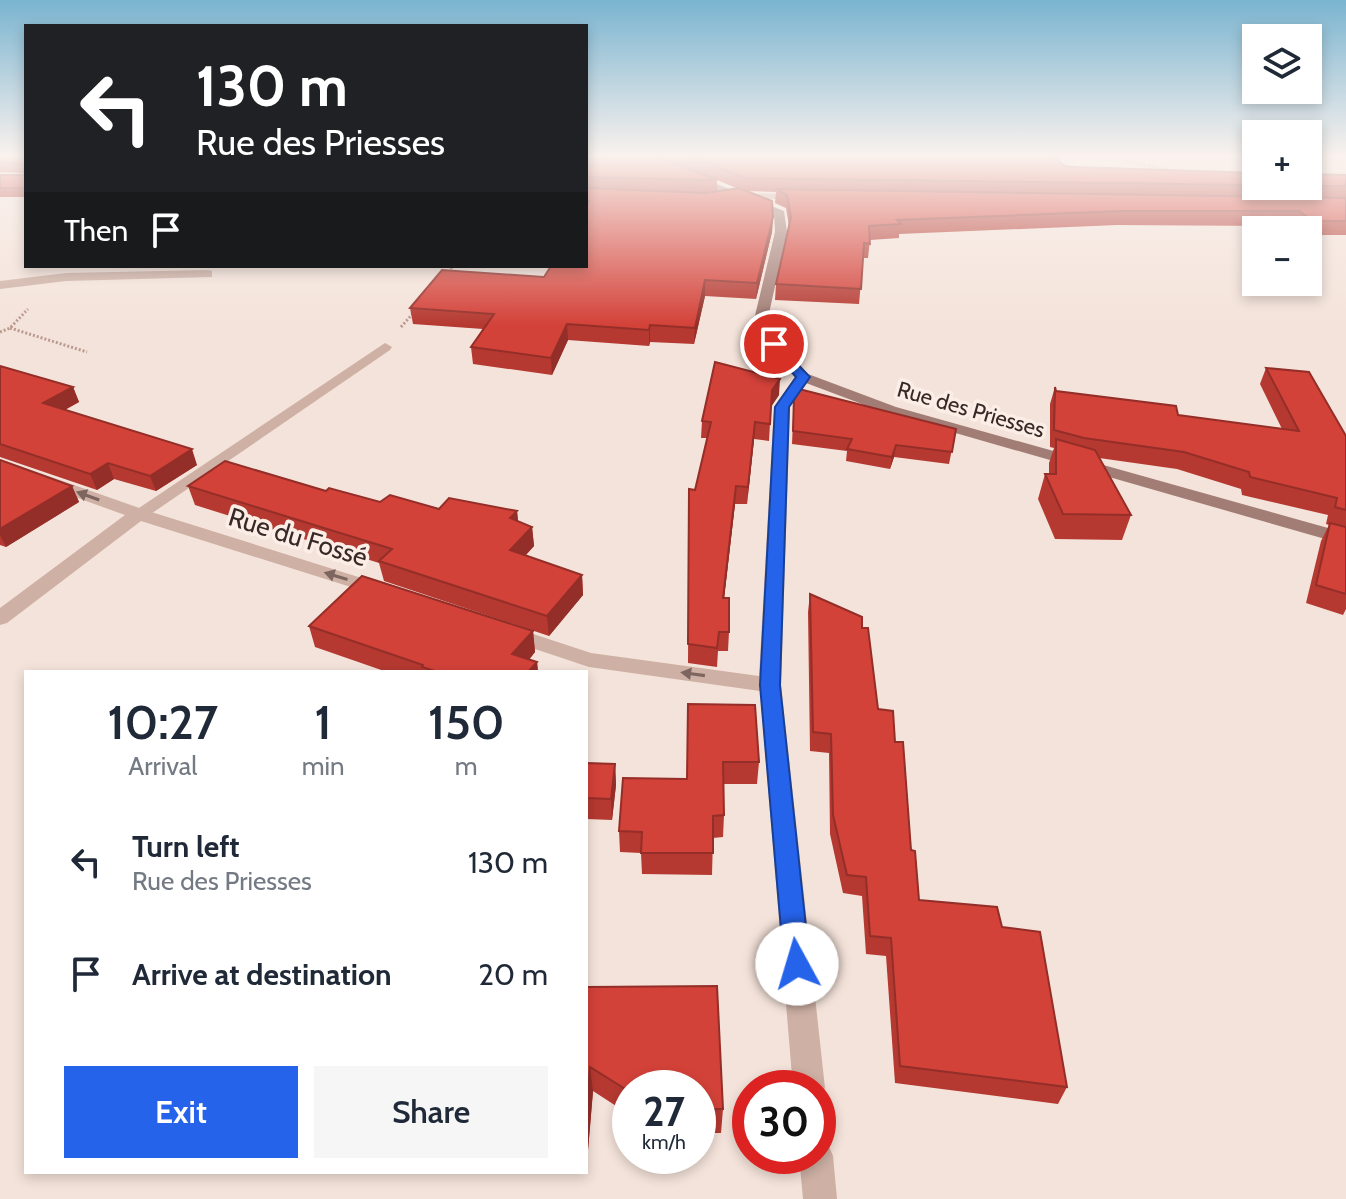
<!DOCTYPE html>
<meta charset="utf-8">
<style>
:root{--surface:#fff;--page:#f6f6f7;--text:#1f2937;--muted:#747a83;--accent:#2563eb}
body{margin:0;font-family:Cabin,sans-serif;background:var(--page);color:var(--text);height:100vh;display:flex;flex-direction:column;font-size:30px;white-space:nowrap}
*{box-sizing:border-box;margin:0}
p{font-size:26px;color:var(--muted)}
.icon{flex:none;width:44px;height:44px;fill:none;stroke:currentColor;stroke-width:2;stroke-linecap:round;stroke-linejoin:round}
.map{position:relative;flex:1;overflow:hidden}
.drawer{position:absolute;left:24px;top:670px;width:564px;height:504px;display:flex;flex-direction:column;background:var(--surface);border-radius:0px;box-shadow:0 4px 12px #0003}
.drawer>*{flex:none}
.top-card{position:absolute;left:24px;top:24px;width:564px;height:244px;border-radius:0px;box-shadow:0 4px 12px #0003;background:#202124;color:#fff;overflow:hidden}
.controls{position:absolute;left:1242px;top:24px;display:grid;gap:16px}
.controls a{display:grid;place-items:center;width:80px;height:80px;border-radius:0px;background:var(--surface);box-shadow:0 4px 12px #0003;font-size:40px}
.speed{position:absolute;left:612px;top:1070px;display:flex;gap:16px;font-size:40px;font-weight:700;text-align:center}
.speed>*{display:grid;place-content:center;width:104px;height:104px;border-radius:50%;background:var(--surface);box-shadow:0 4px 12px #0003;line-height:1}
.speed small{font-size:20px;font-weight:400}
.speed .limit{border:12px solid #d22;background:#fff;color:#111}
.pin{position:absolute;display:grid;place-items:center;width:68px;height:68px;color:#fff;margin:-34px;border:4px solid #fff;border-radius:50%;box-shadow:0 2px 8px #0007}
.me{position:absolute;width:88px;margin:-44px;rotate:354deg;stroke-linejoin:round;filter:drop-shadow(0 0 6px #0008)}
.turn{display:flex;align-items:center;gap:28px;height:168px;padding:0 40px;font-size:36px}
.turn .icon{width:104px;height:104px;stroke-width:2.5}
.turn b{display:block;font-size:56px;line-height:68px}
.then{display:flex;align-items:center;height:76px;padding:0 40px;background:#0003;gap:16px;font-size:30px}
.eta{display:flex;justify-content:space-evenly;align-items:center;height:136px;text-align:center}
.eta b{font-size:48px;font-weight:600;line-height:56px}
.cta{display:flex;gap:16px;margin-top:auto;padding:16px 40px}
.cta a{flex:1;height:92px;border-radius:0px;background:var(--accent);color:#fff;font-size:32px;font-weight:600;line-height:92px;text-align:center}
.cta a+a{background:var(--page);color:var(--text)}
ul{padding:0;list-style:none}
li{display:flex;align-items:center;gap:24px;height:112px;padding:0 40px}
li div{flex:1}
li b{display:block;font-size:30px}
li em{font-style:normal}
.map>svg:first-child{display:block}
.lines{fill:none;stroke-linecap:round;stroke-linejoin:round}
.path{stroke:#ba998e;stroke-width:3;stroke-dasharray:2 2;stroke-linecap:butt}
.lane{fill:#ceb0a4;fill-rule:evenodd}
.street{fill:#ceb0a4;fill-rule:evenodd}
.secondary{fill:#a27d75;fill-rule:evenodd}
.wall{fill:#b53931;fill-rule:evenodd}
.shaded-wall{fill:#942e28}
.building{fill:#d34239;stroke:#942e28;stroke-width:2}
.oneway{fill:#7c665f}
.route{fill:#2563eb;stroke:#184099;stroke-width:2}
.labels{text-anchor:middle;stroke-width:7;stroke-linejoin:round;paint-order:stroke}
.far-street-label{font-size:22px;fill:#382927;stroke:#fbeee7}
.street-label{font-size:26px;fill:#382927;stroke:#fbeee7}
</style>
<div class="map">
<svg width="1346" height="1199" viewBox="0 0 1346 1199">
<rect width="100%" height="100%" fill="#f4e3da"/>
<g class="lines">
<g class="path">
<path d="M1125,161L1173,171"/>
<path d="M445,275L453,266"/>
<path d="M401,327L415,311"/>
<path d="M10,328L87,352"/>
<path d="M0,332L10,328L28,309"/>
</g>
<path class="lane" d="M385,343L392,347L390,350L145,518L139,519L130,514Z"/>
<g class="street">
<path d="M800,193L805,196L804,198L740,200L735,197L740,194Z"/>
<path d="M208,270L212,271V277L66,281L0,289V281L66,273Z"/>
<path d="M803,373L810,377L790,407L781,685L825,1088L818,1100V1088H793L760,691L589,667L502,638L499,633L509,626L591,653L759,676L774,407L798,374Z"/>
<path d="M0,459L145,510L387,586L390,590L380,596L373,594L141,521L7,623L0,625V608L125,515L0,470Z"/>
<path d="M818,1140L828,1144L833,1156L837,1199H803L799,1156H818Z"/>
</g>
<path class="secondary" d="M689,176H697L784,211L787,232L766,327L808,374L896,407L1346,533V545L886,413L798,380L752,328L775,232L774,213L689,180Z"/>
</g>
<g class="wall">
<path d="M0,157H26V197H0V175H24V173L0,172Z"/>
<path d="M586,157H1054L1065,166L1076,167L1256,173V186H1308L1346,175V235H1308V230H1300L1293,226L1117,225L899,234V238L870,240L868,258H863L859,304L775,300L776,284L789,226L786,208L775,203L776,192L746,191L773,217L772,232L756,299L705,296L694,344L650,342L649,346L568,340L552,375L473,364L471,347L483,329L413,324L410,308L586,266ZM717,180L739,189L717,192Z"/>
<path d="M0,366L73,387L79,402L65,410L197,465L156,491L114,479L97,490L0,457Z"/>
<path d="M1266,368L1346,436V609L1343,615L1306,603L1321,541L1329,525L1326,524L1328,515L1242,495L1241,489L1177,469L1099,458L1131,515L1122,540L1055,539L1038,499L1045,474H1049V463L1054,448L1050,447V404L1055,387L1056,391L1178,415L1282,429L1260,384Z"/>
<path d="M779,395L771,406L769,441L754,439L747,504H735L724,598L729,632L728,651H718L717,667L688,663L689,489L695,490L707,438H701L702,421Z"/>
<path d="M794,396L956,429L949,464L894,457L890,469L846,461L847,451L792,444Z"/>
<path d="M0,460L72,486L79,502L6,547L0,545Z"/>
<path d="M188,486L326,491L380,502L439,509L517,511L518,522L532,527L534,546L525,556L582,575L583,595L549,636L384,581L379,563L195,505Z"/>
<path d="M810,594L862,628L878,709L895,742L919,900L1002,927L1067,1087L1058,1104L895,1083L886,956L866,954L862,896L843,893L830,834L829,753L810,751L808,612Z"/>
<path d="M309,626L533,631L535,652L529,660L537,662L538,672H387L315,647Z"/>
<path d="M688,704L759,762L757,784H723L724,815L723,837L713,838L712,875L642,874L641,853L620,852L619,831L687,779Z"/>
<path d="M586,763L615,764L616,785L612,820L586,819Z"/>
<path d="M586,992L723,1109L721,1133H698V1088H630V1115L593,1091L588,1150H586Z"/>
</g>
<g class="shaded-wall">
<path d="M773,217L772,232L756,299L757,283Z"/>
<path d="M705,280V296L694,344L695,328Z"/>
<path d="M567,324L568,340L552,375L551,358Z"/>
<path d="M650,325V342L649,346V330Z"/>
<path d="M780,379L779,395L771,407L772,390Z"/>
<path d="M73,387L79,402L49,418L43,403Z"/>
<path d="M755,422L754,439L747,504L748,487Z"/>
<path d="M896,445L894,457L890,469L892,457Z"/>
<path d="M192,449L197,465L156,491L150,476Z"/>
<path d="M108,463L114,479L97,490L90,474Z"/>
<path d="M72,486L79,502L6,547L0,535V529Z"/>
<path d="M736,486L735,504L722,617L723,598Z"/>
<path d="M517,511L519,530L510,518Z"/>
<path d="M532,527L534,546L512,570L510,550Z"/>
<path d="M582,575L583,595L549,636L547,616Z"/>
<path d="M533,631L535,652L518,672L512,654Z"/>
<path d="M537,662L538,672H529Z"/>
<path d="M615,764L616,785L612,820L611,799Z"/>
<path d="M590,1067L593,1091L588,1150L586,1133V1117Z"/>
</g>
<g class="building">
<path d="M0,157H26V188H0V175H24L23,164L0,163Z"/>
<path d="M586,157H659L717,180L586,177Z"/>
<path d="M691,157H1054L1065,166L1076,167L1256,173V185L746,178Z"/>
<path d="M1308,174L1346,175V186H1308Z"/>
<path d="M586,188L706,193L739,188L772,201L773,217L757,283L705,280L695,328L650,325L649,330L567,324L551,358L471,347L494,314L410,308L442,270L544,277L551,266H586V207L589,201H586Z"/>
<path d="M776,189L1346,198V221H1313L1299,211H1121L897,220L901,224L869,226L870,244L864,243L861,289L776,284L791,217L787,195Z"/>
<path d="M715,362L780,379L772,390L770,424L755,422L748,487L736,486L723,598H729V632H719L717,648L688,644L689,489L695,490L711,422L702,421Z"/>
<path d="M0,366L73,387L43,403L192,449L150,476L108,463L90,474L0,444Z"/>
<path d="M1266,368L1309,372L1346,436V510L1335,507L1337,498L1250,477L1249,472L1184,452L1084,438L1054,430L1055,387L1056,391L1176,406L1178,415L1299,431Z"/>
<path d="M799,389L956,429L952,452L896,445L892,457L847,449L852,439L793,431L794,396Z"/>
<path d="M1056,439L1095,450L1131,515L1063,514L1045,474H1056Z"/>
<path d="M0,460L72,486L0,529Z"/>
<path d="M225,461L326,491L329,488L380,502L390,495L439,509L449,498L517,511L510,518L532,527L510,550L582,575L547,616L379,561L392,549L188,486Z"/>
<path d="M1330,523L1346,527V594L1316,585Z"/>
<path d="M362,576L533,631L512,654L537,662L529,671L531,672H438L422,667L423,665L309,626Z"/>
<path d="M810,594L862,617V628H868L878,709L893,711L895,742H903L911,850L915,851L919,900L997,907L1002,927L1040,932L1067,1087L900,1066L891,938L870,936L866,877L847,875L833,815L831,734L813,732Z"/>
<path d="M688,704L755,705L759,762H723L724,815L713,816V853H641L642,832L619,831L623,778L687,779Z"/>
<path d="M586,763L615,764L611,799L586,798Z"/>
<path d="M717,986L723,1109H698V1088H630V1092L590,1067L586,1117V987Z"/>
</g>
<defs><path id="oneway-solid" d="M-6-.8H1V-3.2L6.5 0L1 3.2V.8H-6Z" transform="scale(2)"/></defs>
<g class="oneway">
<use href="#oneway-solid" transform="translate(88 496) rotate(-160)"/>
<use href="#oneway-solid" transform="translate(336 576) rotate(-163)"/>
<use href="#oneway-solid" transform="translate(693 674) rotate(-172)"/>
</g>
<linearGradient id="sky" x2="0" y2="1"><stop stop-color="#7ab4d0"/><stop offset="0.48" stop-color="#faf2ee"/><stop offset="1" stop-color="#faf2ee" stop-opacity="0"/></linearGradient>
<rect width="1346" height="325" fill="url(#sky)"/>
<path class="route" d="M774,340L810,377L789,407L780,685L810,964L807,972L797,976L788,972L784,964L760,685L775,407L796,377L767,344Z"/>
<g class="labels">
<g class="far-street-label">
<text transform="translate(971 409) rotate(16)" y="8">Rue des Priesses</text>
</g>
<g class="street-label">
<text transform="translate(298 537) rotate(17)" y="9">Rue du Fossé</text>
</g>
</g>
</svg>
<div class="controls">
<a><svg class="icon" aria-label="layers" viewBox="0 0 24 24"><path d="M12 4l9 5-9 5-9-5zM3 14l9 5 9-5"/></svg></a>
<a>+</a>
<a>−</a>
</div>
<div class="speed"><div>27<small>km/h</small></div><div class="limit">30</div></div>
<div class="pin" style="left:774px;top:344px;background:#d93025"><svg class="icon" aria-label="arrive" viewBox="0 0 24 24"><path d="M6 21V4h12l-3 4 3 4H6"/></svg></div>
<svg class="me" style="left:797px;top:964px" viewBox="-20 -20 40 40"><circle r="19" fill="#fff"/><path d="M0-13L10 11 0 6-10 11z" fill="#2563eb"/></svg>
<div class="top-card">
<div class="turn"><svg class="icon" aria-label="left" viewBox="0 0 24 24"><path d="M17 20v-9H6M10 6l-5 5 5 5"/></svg><div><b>130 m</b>Rue des Priesses</div></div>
<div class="then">Then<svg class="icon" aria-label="arrive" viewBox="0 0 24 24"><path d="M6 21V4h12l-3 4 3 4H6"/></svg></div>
</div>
<section class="drawer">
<div class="eta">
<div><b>10:27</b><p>Arrival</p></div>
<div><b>1</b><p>min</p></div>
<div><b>150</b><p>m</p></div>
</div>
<ul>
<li><svg class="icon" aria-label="left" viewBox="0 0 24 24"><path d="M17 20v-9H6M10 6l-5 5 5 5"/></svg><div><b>Turn left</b><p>Rue des Priesses</p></div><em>130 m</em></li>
<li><svg class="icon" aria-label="arrive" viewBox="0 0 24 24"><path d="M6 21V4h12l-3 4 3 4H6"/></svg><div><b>Arrive at destination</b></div><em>20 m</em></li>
</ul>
<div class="cta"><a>Exit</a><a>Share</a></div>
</section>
</div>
